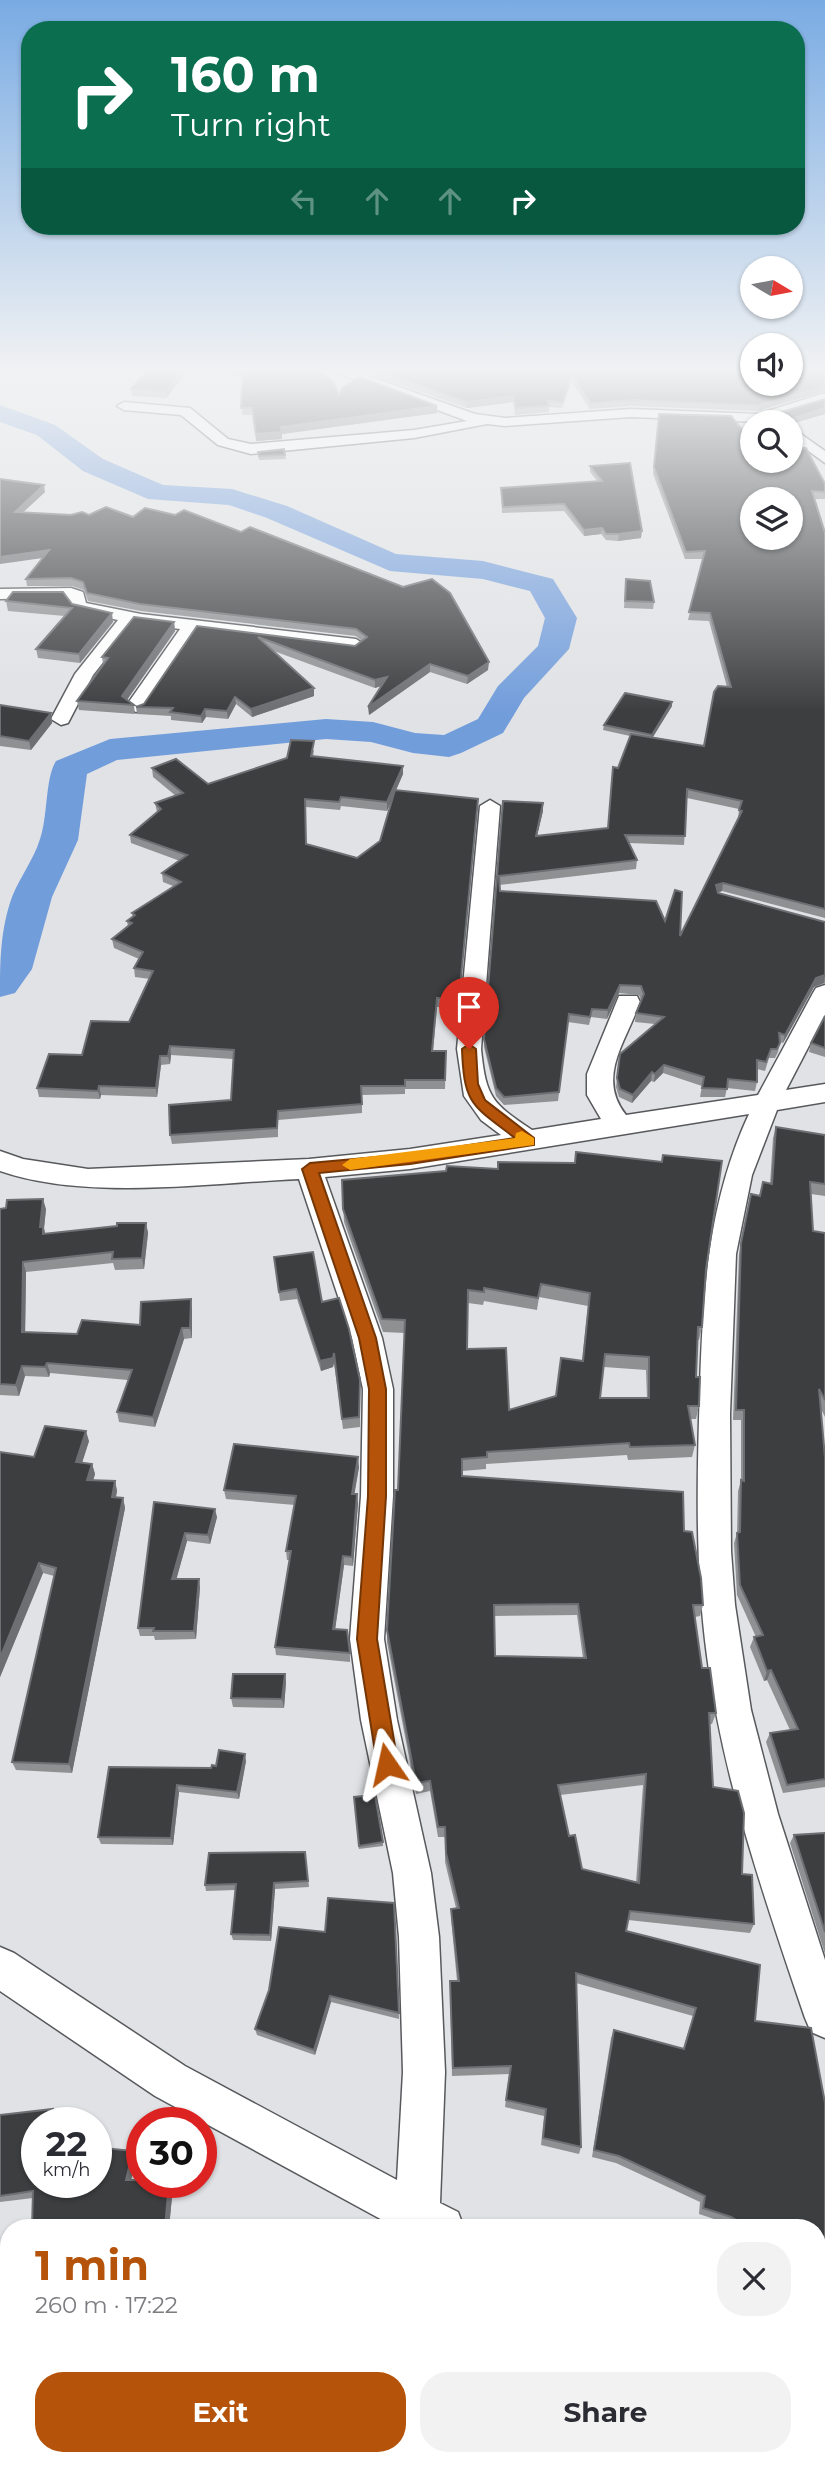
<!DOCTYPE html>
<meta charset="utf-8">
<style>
:root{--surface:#fff;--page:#f2f2f3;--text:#2b2b33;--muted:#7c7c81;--accent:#b45309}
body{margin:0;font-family:Montserrat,sans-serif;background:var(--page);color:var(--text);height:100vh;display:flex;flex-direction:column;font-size:26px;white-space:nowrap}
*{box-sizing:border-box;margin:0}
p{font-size:23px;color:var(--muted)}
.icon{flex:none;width:38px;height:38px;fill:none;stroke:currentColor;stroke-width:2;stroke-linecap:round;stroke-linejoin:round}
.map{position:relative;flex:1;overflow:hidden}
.drawer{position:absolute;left:0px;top:2219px;width:826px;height:247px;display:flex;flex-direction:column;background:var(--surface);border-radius:28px 28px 0 0;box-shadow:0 2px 5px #0004}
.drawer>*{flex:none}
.banner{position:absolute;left:21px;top:21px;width:784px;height:214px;border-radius:28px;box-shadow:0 2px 5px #0004;background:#0b6e4f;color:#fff;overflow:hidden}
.needle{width:46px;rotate:100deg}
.buttons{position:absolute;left:740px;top:256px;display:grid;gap:14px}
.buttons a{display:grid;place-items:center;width:63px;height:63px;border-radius:50%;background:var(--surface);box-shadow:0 2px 5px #0004;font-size:35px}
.speed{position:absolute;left:21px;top:2107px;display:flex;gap:14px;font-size:35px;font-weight:700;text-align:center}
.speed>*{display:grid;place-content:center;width:91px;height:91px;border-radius:50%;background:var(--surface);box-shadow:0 2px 5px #0004;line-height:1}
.speed small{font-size:18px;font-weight:400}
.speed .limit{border:10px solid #d22;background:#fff;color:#111}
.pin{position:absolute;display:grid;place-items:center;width:60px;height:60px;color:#fff;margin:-72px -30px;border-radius:50% 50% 50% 0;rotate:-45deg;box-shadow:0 0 7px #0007}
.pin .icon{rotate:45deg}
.me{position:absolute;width:77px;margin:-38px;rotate:349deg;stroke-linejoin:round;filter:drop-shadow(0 0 5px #0008)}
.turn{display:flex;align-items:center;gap:24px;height:147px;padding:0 35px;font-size:32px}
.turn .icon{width:91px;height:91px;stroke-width:2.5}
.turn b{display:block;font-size:49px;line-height:60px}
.lanes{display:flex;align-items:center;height:66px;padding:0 35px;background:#0003;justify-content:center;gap:35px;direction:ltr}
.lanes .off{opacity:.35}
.round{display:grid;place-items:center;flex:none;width:74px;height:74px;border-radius:28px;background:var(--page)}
.overview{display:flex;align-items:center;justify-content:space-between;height:119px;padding:0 35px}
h1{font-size:42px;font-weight:700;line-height:52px;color:var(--accent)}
.button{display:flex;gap:14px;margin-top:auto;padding:14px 35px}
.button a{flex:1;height:80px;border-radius:28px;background:var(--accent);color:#fff;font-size:28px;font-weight:700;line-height:80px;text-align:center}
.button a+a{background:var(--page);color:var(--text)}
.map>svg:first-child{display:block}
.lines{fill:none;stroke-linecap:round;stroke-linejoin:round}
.river{fill:#729ddb;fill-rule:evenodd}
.minor-casing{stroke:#58595c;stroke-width:3}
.minor{fill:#fff;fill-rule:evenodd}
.wall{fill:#8e9092;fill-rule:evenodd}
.shaded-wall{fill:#6d6f72}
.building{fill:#3c3e40;stroke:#6d6f72;stroke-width:2;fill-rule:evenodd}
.route{fill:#b45309;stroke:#753606;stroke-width:2}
.slow{fill:#f59e0b}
</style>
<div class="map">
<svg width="825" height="2465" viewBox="0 0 825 2465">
<rect width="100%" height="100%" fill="#e0e2e5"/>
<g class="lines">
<path class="river" d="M0,405L55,425L103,459L163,485L232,489L287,506L396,554L483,561L553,579L577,618L569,649L524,698L503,733L461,753L449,757L413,753L371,742L326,739L117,760L87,774L78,840L52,897L32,969L15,993L0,997C0,962 0,931 12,897C20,877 34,859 40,839C48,817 45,778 56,761L110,739L326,719L373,722L415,733L444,735L478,719L498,686L538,646L545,618L530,591L483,579L390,571L267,518L229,505L148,499L83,471L37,435L0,422Z"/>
<g class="minor-casing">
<g id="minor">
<path d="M322,367H343L475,414L505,418L631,409L758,414L825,393V402L762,422L631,417L505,426L487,424L414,438L251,454L218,445L181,415L124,410L117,406L124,402L190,408L228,439L251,444L414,430L467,421Z"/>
<path d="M791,427L825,451V463L791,438Z"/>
<path d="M71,588L83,592L86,603L141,614L356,639L365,645L356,651L197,631L143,710L136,712L126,706L180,629L134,623L93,675L68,723L61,725L51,719L75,674L118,620L74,611L67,603L68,598L0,599V589Z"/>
<path d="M490,800L500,806L481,1049C486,1098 492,1103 532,1130L601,1119L587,1095V1074L619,996H637L640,1002C626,1042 596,1077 626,1115L758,1095L813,993L816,988L825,985V1015L786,1090L825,1084V1102L777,1110L752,1175L736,1254L730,1414L731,1551L735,1605L751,1710L778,1814L825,1960V2038L811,2032L805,2018C765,1900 723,1780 707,1656C695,1567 697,1477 700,1387C703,1292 708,1202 749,1114L410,1169L325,1177L382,1338L393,1389V1496L384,1639L397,1720L431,1873L439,1937L445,2072L440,2203L458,2212L464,2228H397L155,2096L0,1991V1947L14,1953L185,2066L397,2180L403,2072L399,1937L393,1873L361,1720L350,1639L361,1496L363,1389L352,1338L299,1179C208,1183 86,1201 0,1171V1151L23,1159L88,1169L309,1159L410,1149L501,1135L481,1120L464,1096L457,1049L480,806Z"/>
<path d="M817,2376L825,2378V2426L817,2423Z"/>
<rect x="503" y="2457" width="48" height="8"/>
</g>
</g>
<use href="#minor" class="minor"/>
</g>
<g class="wall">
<path d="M149,367H191L166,398L132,396L131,389Z"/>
<path d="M191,367H316L339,395L437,406V413L282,434V439L256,441L252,415H242L243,378Z"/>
<path d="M379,367L791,383L758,411L631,406L590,409L571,381L562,408L549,407V412L515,415L513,402L467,408L375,376V370Z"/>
<path d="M825,399V414L791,424V422H786L781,419L782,412Z"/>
<path d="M659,414L752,460L825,484V499H814L825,533V918L722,891L718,893L825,922V983L814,987L783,1043L780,1042L778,1052L775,1058H769L765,1071L757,1069V1082L755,1091L727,1088L725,1097H700L702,1086L663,1073L654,1082L651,1081L632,1103L619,1097L616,1087L620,1054L655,1024L635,1022L636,1013L641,1000L639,995L619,993L607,1019L591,1017L589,1025L568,1022L558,1101L504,1105L496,1096L484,1047L503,801L543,811L537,836L608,828L618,768L630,736L603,730L604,725L672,702V706L653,737L704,746L727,687L709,621L688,620L703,559H685L653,474ZM687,798L739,809L738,819L680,936L665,921L500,891L499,885L636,869L637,860L629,843L684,845Z"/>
<path d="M258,452L285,455L286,459L259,460Z"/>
<path d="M630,463L641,538L618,541L606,540L601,534L584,536L564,511L502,513L501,488L597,481L590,472V466Z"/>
<path d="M0,479L45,492L23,512L488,670L467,684L430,672L369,715L381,686L375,688L271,650L314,688V696L252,717L236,704L228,719L206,717L202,723L171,720V716L137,714L136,707L144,704L197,626L355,646L362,641L356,636L141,611L88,601L84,590L72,586H27L26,579L42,558Z"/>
<path d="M626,579L654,602L653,609L624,608Z"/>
<path d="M6,601L72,604L113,622L80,663L38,658L36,649L65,616L8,611Z"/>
<path d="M174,622L175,631L127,700L134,705L135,714L79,710L77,701L103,665L102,657Z"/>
<path d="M0,705L51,713L52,723L31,750L0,746Z"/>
<path d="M314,750L313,757L403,766V774L396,790L477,807L458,1007H437L433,1051H446L445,1089H405V1094L362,1095V1113L278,1120V1137L172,1144L170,1135L231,1100L233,1059L171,1055L170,1064L161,1065L157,1097L101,1095L100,1099L39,1097L37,1088L129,1022L150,979L135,977L134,968L139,959L114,948L112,939L128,927L127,921L133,917L132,913L173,886L163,882L162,873L180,861L131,843L130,835L157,812L155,803L176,796L153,777L152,768L208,784ZM393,797L380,841L357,858L306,844V807L340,810L341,806L387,811Z"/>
<path d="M825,1016V1057L809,1052L811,1043Z"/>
<path d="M776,1127L825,1135V1196L811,1194L813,1231L825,1233V1417L821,1409L825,1458V1787L783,1793L766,1742L770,1733L790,1730L767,1680L764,1681L750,1647L754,1637H756L737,1595L734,1543L737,1533L738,1491L741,1481V1420H733L739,1254L751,1194L760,1196L770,1184L773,1138Z"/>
<path d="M498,1162L706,1269L702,1327L699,1340H697L696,1377L699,1406L696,1419H690L695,1445L692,1457L628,1460L627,1455L486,1464V1469L462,1471V1476L684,1531L703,1605L700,1616L695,1617L702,1668L716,1713L712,1724H710L713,1787L742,1874L754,1924L750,1933L628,1920L626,1931L755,2021L825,2103V2278H824L817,2274V2228H735L726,2223L699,2214L700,2202L616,2163L592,2157L611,2038L614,2030L683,2049L693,2016L576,1983L581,2147L579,2154L541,2145L544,2116L505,2107L509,2074L452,2076L450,1990V1981H457L451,1918V1909L456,1908L445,1862V1837H438L430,1791L416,1794L387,1642V1630L398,1490L405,1333L383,1332L344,1222L342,1180L497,1169ZM539,1297L588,1306L582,1361L556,1396L509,1410L467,1349L468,1303L483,1305L484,1301L537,1310ZM604,1367L646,1370L647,1398H600ZM577,1615L583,1658L495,1656L494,1616ZM643,1785L636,1883L582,1869L569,1836L560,1795Z"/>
<path d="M0,1209H46L44,1228L45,1234L146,1223L148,1233L144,1269L115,1270L113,1263L26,1272L25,1332L77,1334L140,1325L192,1309V1338L184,1339L155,1427L119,1422L117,1412L128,1380L50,1373L49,1377L25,1376L19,1396L0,1395Z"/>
<path d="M274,1257L322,1302L360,1389V1427L343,1429L334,1363L333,1367L321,1371L297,1299L280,1301Z"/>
<path d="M89,1441L82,1463L92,1464L95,1474L93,1481H115L117,1491L116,1497L123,1498L125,1508L72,1773L16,1770L12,1762L54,1576L43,1573L0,1677V1452L34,1457Z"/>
<path d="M359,1467L354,1494L358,1503L353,1566L344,1565L335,1629L350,1653V1662L276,1655L275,1647L290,1560H287L286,1551L295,1505L226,1499L224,1490Z"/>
<path d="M154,1502L217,1517L210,1544L187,1541L176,1579L200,1587L196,1639L155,1640L154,1636H140L138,1628Z"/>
<path d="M285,1674L286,1682L284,1708L233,1707L231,1698Z"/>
<path d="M246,1761L239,1799L179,1792L173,1845L101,1844L98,1837L109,1767L211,1768L216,1766Z"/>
<path d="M354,1797L383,1842V1846L359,1849Z"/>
<path d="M825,1833V1954L790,1843L794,1835Z"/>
<path d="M305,1852L309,1887L275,1889L271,1941L233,1940L231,1934L235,1890L206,1891L205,1885Z"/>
<path d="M394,1903L399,2019L331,2002L315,2055L257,2035L255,2029L325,1932Z"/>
<path d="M0,2115L58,2116L37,2182L136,2157L131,2180L171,2182L173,2186L169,2228H32L33,2198L0,2202Z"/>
</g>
<g class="shaded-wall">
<path d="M185,367H191L166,398V391Z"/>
<path d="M572,375L571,381L562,408L563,402Z"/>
<path d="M825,386V391L758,411L759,405Z"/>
<path d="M513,396V402L467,408V402Z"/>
<path d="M437,406V413L282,434V439L256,441V434L281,427Z"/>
<path d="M825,408V414L791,424V419Z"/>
<path d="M44,485L45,492L16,519L15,512Z"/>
<path d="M602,528L601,534L584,536V530Z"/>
<path d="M642,531L641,538L618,541L619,534Z"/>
<path d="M49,550L50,557L0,564V557Z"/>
<path d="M112,613L113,622L80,663L79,654Z"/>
<path d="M174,622L175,631L124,704L122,696Z"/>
<path d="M489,662L488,670L467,684L468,676Z"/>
<path d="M430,664V672L369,715L368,707Z"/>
<path d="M387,677V684L375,688V680Z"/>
<path d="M314,688V696L252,717L251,709Z"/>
<path d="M235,697L236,704L228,719L227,711Z"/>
<path d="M672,702V706L651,740L652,735Z"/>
<path d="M205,709L206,717L202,723L201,716Z"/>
<path d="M51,713L52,723L31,750L29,741Z"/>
<path d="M403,766V774L387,811V802Z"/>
<path d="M543,803V811L535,844L536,836Z"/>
<path d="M723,883L722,891L715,893L716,885Z"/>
<path d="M825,975L824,983L814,987L783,1043L785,1035L816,978Z"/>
<path d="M620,985L619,993L607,1019L608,1010Z"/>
<path d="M170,1046L171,1055L170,1064L168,1056Z"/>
<path d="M160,1056L161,1065L157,1097L156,1088Z"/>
<path d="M664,1065L663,1073L654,1082L655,1074Z"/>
<path d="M652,1072L651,1081L632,1103L633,1095Z"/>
<path d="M99,1086L101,1095L100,1099L98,1091Z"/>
<path d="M43,1199L46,1209L44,1228L46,1238L40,1227Z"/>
<path d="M146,1223L148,1233L144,1269L142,1258Z"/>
<path d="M23,1262L26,1272L25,1342L22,1332Z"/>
<path d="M191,1299L192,1309V1338L190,1328Z"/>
<path d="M182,1328L184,1339L155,1427L153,1417Z"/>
<path d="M334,1353V1363L333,1367L321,1371L320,1361Z"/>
<path d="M47,1363L50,1373L49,1377L45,1367Z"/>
<path d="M22,1366L25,1376L19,1396L16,1385Z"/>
<path d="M86,1431L89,1441L79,1472L76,1462Z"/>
<path d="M358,1457L359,1467L353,1503L352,1494Z"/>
<path d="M92,1464L95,1474L90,1490L87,1480Z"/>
<path d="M115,1481L117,1491L114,1506L112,1497Z"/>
<path d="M357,1494L358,1503L353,1566L352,1557Z"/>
<path d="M123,1498L125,1508L72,1773L69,1764Z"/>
<path d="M215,1509L217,1517L210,1544L208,1535Z"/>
<path d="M185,1533L187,1541L174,1588L172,1579Z"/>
<path d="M343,1556L344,1565L334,1638L333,1629Z"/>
<path d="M39,1563L43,1573L0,1677V1658Z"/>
<path d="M199,1579L200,1587L196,1639L194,1631Z"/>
<path d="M771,1670L767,1680L764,1681L767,1671Z"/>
<path d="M285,1674L286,1682L284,1708L282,1699Z"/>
<path d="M245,1754L246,1761L239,1799L237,1792Z"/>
<path d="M177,1785L179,1792L173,1845L171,1838Z"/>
<path d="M274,1883L275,1889L271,1941L270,1935Z"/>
<path d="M330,1996L331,2002L315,2055L314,2050Z"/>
<path d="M53,2109L58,2116L57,2123H52Z"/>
<path d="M133,2151L136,2157L130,2186L126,2180Z"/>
<path d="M169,2182H171L173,2186L169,2228H165Z"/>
</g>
<g class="building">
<path d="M149,367H185L166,391L131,389Z"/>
<path d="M225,367H316L334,383L339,395L342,388L360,377L437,406L281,427L282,432L256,434L252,408H241L243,371Z"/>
<path d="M379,367H752V383H791V367H825V386L759,405L632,400L591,403L572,375L563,402L548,401L549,406L516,408L513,396L467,402L375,370Z"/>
<path d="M825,399V408L791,419L782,412Z"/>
<path d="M659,414L731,416L752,441V460H791V449L806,448L825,484V492L812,491L825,533V909L723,883L716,885L718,893L825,922V975L816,978L785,1035L779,1033L780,1043L777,1049H771L766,1062L757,1060V1082L728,1079L727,1089L702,1088L704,1077L664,1065L655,1074L652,1072L633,1095L620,1089L617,1078L620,1054L664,1017L636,1013L644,994L641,986L620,985L608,1010L592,1009L590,1017L569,1014L559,1092L504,1097L496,1088L484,1039L503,801L543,803L536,836L608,828L613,767L618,768L631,734L704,746L714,692L718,686L731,687L710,613L689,612L705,551L686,552L654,467ZM752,499H791V537H752ZM687,789L742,801L739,810L742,811L680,936L682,892L675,890L665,921L656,901L500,891L499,876L637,860L625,835L685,836Z"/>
<path d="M284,449L285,455L259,456L258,452Z"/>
<path d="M630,463L642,531L619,534H606L602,528L584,530L564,504L503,507L501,488L602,481L590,466Z"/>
<path d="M0,479L44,485L15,512L71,515L82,512L89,515L106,507L133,517L145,508L175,515L184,510L241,532L250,527L403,587L432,579L450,593L489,662L468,676L430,664L368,707L387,677L375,680L258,637L314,688L251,709L235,697L227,711L205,709L201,716L170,712L173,708L136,707L144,704L197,626L355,646L367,637L356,629L140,604L87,593L83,582L71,578L26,579L49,550L0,557Z"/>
<path d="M626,579L650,581L654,602L625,601Z"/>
<path d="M13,592H63L72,604L112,613L79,654L36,649L72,608L6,601Z"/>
<path d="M134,617L174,622L122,696L134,705L77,701L108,658L102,657Z"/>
<path d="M625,693L672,702L652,735L604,725Z"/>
<path d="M0,705L51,713L29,741L0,736Z"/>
<path d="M291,740L314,741L311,756L403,766L387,802L341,797L339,802L305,799L306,844L357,858L380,841L395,790L478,799L459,998H437L432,1051H446L445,1080H405V1086H361L362,1104L278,1111L277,1128L170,1135L169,1105L231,1100L234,1050L170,1046L168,1056H160L156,1088L99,1086L98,1091L37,1088L49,1054L82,1055L91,1021L129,1022L153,971L134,968L143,952L112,939L132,923L127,921L135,915L132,913L181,882L162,873L187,855L130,835L161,809L155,803L183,793L152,768L176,759L208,784L287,758Z"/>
<path d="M825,1016V1048L811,1043Z"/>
<path d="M776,1127L825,1135V1184L810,1182L813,1231L825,1233V1400L819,1389L825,1458V1779L787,1785L770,1733L798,1729L771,1670L767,1671L754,1637L763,1635L740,1585L737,1533L740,1532L741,1480L744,1481V1410H736L741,1243L751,1194L760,1196L763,1182L772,1184Z"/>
<path d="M576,1152L662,1162L663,1155L722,1161L706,1269L702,1327H698L696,1377H700L699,1406H688L695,1445L630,1447L629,1443L487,1452V1457L462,1459V1476L683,1492L684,1531L692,1532L701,1578L703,1605H693L702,1668H710L716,1713H709L713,1787L738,1791L744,1813L742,1874L752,1875L754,1924L630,1911L626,1931L760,1965L755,2021L811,2028L825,2103V2270L817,2266V2228H750L731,2217L703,2208L705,2196L619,2156L594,2150L614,2030L684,2049L696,2008L576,1973L581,2147L543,2138L546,2109L506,2100L511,2066L453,2068L450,1981H459L451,1909L459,1908L446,1853L445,1827H438L430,1781L416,1783L387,1630L395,1490H398L405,1320L382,1319L343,1209L342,1180L446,1171L447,1166L498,1169V1162L575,1163ZM541,1284L590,1293L583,1361L561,1358L556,1396L509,1410L506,1348L467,1349L468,1290L484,1292V1288L538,1298ZM605,1354L649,1357V1398H600ZM578,1604L586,1658L495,1656L494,1605ZM646,1774L639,1883L582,1869L575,1835L569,1836L558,1785Z"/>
<path d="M43,1199L40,1227H43V1234L117,1226V1223H146L142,1258L112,1259L113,1252L23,1262L22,1332L77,1334L82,1320L140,1325L141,1302L191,1299L190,1328H182L153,1417L117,1412L132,1370L47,1363L45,1367L22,1366L16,1385L0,1384V1209L6,1208L7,1200Z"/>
<path d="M313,1252L322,1302L339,1298L349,1329L360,1380L359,1417L342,1419L334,1353L333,1358L320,1361L296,1289L279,1292L274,1257Z"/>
<path d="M45,1426L86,1431L76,1462L92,1464L87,1480L115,1481L112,1497L123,1498L69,1764L12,1762L56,1568L39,1563L0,1658V1452L34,1457Z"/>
<path d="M234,1444L358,1457L352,1494H357L352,1557L343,1556L333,1629L347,1630L350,1653L275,1647L291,1551H286L296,1496L224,1490Z"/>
<path d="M154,1502L215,1509L208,1535L185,1533L172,1579H199L194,1631H153L154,1628H138Z"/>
<path d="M233,1674H285L282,1699L231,1698Z"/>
<path d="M219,1750L245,1754L237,1792L177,1785L171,1838L98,1837L109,1767L211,1768L212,1765L216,1766Z"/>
<path d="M375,1795L383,1842L359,1846L354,1797Z"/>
<path d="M825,1833V1932L794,1835Z"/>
<path d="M305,1852L308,1881L274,1883L270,1935L231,1934L236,1884L205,1885L209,1853Z"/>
<path d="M328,1898L394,1903L399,2013L330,1996L314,2050L255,2029L269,1990L279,1927L325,1932Z"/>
<path d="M53,2109L52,2123H37V2182H96V2147L133,2151L126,2180H142V2182H169L165,2228H32L33,2191L0,2196V2115Z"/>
<path d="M9,2279V2457H487L486,2465H0V2282Z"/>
</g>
<linearGradient id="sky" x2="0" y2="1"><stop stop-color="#79abe3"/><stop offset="0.52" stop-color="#f1f2f3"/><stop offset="1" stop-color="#f1f2f3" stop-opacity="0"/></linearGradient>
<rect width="825" height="712" fill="url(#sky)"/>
<path class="route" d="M469,1044L476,1049L478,1084L485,1100L534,1138V1145L410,1164L319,1173L376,1338L386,1389V1496L377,1639L398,1764L395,1771L387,1774L380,1771L377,1764L357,1639L368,1496L369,1389L359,1338L302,1169L310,1163L410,1154L515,1138C472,1105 464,1105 462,1049Z"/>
<path class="slow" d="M522,1131L534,1138V1145L350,1170L342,1165L350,1159L515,1138L516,1133Z"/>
</svg>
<div class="buttons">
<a><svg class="needle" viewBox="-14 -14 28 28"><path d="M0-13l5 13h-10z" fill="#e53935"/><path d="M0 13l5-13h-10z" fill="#7c7c81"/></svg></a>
<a><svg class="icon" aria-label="sound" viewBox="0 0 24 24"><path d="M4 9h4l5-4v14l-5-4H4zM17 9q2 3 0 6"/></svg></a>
<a><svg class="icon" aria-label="search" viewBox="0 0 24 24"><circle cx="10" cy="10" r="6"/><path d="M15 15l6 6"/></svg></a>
<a><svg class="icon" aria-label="layers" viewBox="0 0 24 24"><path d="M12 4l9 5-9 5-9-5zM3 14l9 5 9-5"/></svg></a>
</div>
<div class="speed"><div>22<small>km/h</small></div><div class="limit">30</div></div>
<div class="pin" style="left:469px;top:1049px;background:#d93025"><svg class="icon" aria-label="arrive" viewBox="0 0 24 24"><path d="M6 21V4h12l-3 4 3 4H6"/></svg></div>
<svg class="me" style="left:387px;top:1764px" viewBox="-20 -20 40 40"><path d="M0-17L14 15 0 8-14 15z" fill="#b45309" stroke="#fff" stroke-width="4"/></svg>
<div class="banner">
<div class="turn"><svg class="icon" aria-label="right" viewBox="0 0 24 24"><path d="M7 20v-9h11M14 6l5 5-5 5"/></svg><div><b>160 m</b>Turn right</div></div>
<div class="lanes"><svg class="icon off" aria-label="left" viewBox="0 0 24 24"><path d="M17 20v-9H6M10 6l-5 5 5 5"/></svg><svg class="icon off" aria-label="ahead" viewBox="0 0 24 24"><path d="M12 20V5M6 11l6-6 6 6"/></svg><svg class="icon off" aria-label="ahead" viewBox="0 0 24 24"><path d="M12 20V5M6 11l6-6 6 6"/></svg><svg class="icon" aria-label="right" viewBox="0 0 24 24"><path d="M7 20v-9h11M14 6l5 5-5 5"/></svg></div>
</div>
<section class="drawer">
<div class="overview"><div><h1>1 min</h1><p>260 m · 17:22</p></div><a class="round"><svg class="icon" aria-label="close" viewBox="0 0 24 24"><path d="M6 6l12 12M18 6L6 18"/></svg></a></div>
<div class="button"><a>Exit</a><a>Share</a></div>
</section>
</div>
